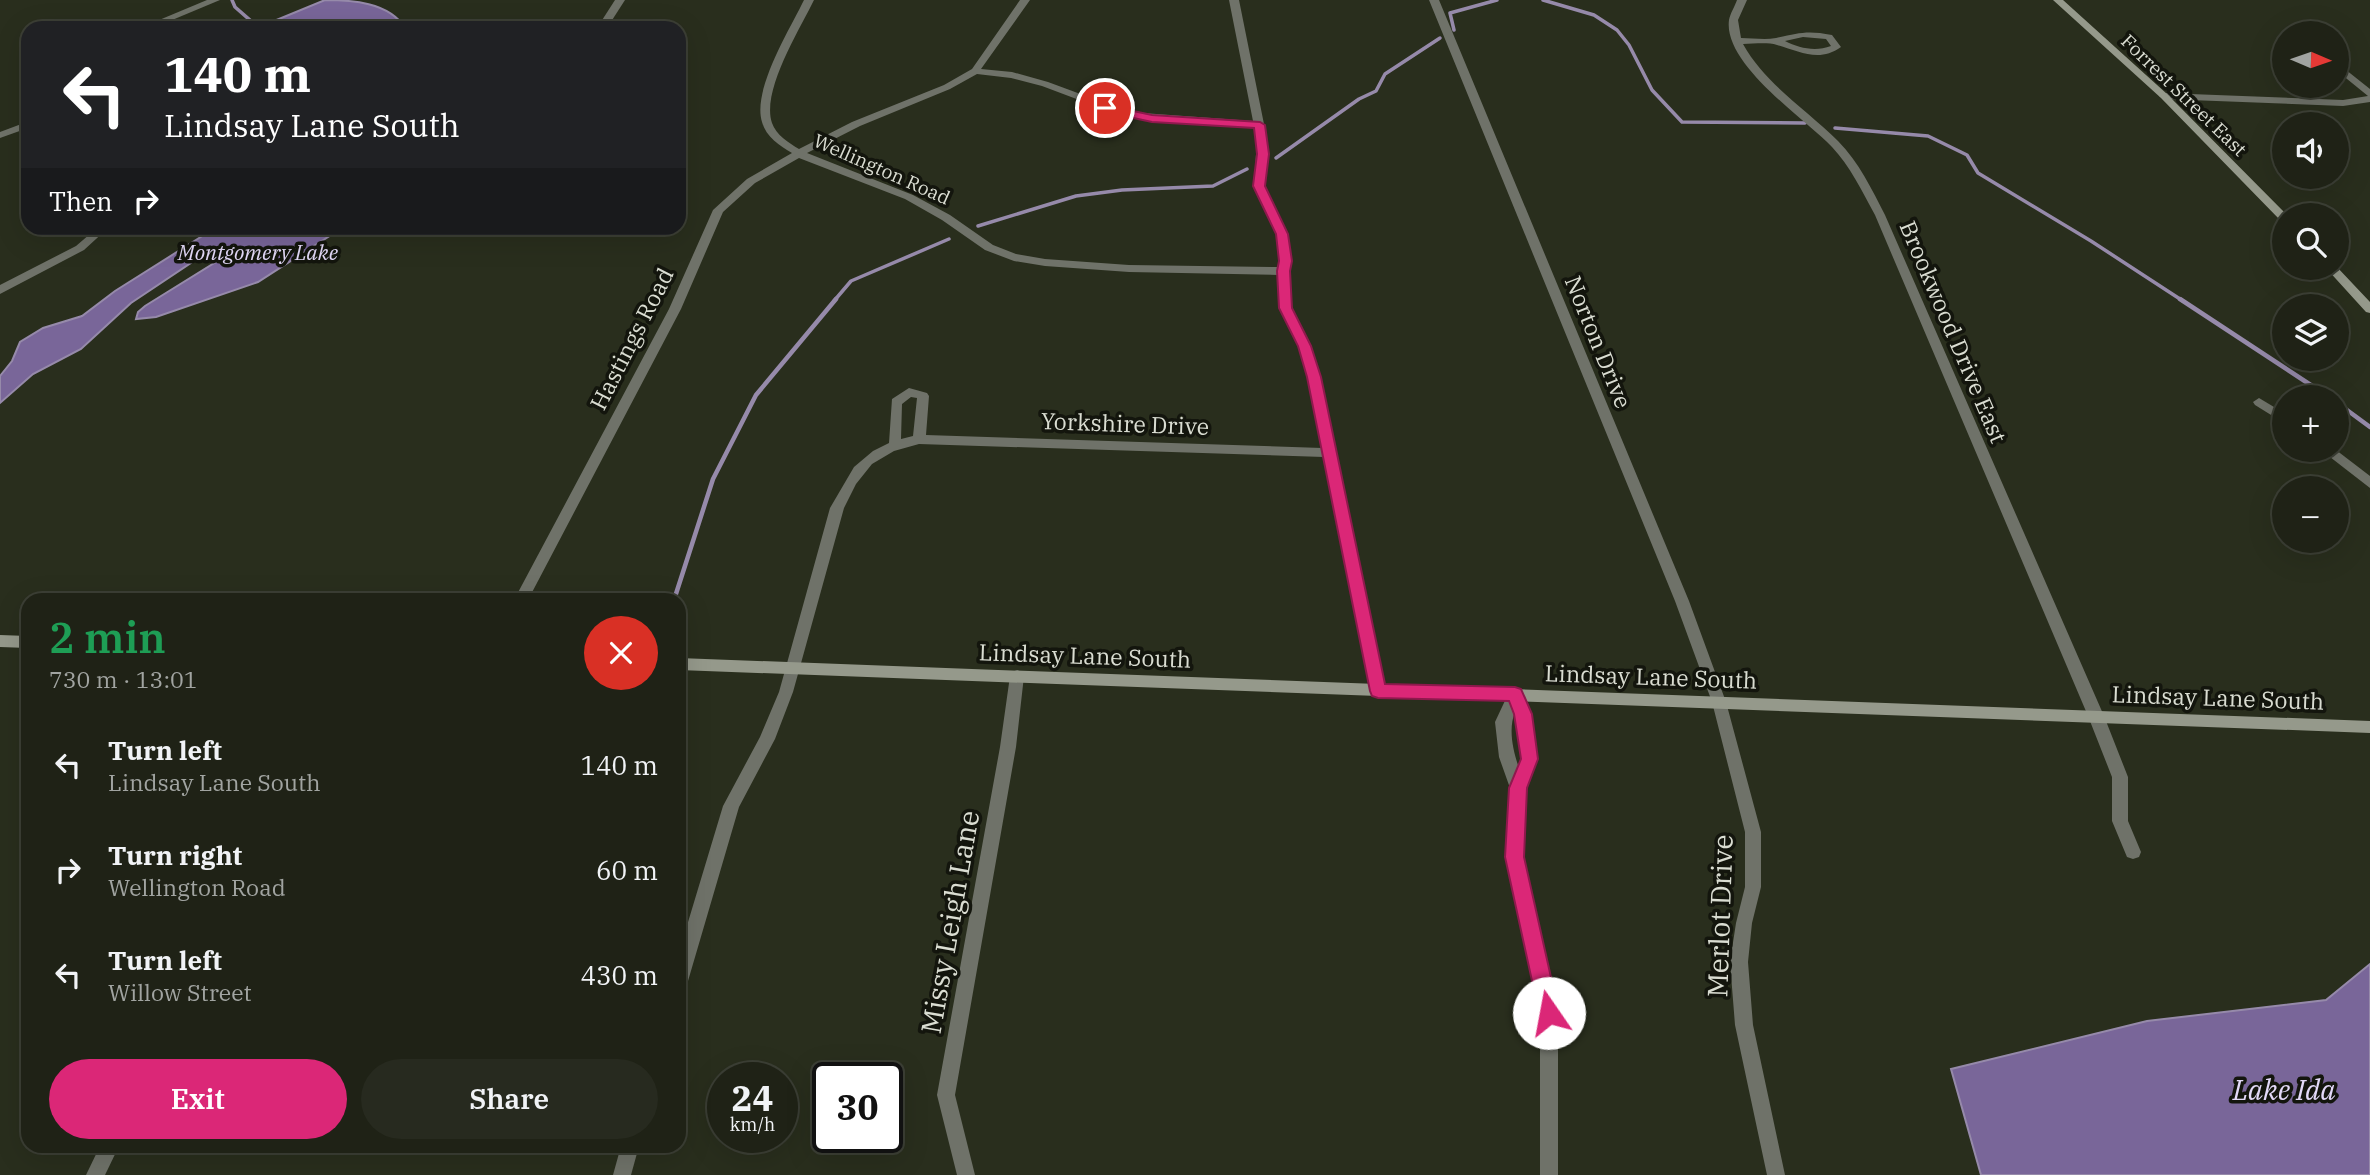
<!DOCTYPE html>
<meta charset="utf-8">
<style>
:root{--surface:#1f2216;--page:#272a1f;--text:#f1f3f6;--muted:#a1a4a1;--line:#3c3f35;--accent:#db2777}
body{margin:0;font-family:"IBM Plex Serif",serif;background:var(--page);color:var(--text);height:100vh;display:flex;flex-direction:column;font-size:26px;white-space:nowrap}
*{box-sizing:border-box;margin:0}
p{font-size:23px;color:var(--muted)}
.icon{flex:none;width:38px;height:38px;fill:none;stroke:currentColor;stroke-width:2;stroke-linecap:round;stroke-linejoin:round}
.map{position:relative;flex:1;overflow:hidden}
.drawer{position:absolute;left:21px;top:593px;width:665px;height:560px;display:flex;flex-direction:column;background:var(--surface);border-radius:21px;box-shadow:0 7px 28px #0002,0 0 0 2px var(--line)}
.drawer>*{flex:none}
.guide{position:absolute;left:21px;top:21px;width:665px;height:214px;border-radius:21px;box-shadow:0 7px 28px #0002,0 0 0 2px var(--line);background:#202124;color:#fff;overflow:hidden}
.needle{width:46px;rotate:92deg}
.tools{position:absolute;left:2272px;top:21px;display:grid;gap:14px}
.tools a{display:grid;place-items:center;width:77px;height:77px;border-radius:50%;background:var(--surface);box-shadow:0 7px 28px #0002,0 0 0 2px var(--line);font-size:35px}
.speed{position:absolute;left:707px;top:1062px;display:flex;gap:14px;font-size:35px;font-weight:700;text-align:center}
.speed>*{display:grid;place-content:center;width:91px;height:91px;border-radius:50%;background:var(--surface);box-shadow:0 7px 28px #0002,0 0 0 2px var(--line);line-height:1}
.speed small{font-size:18px;font-weight:400}
.speed .limit{border:4px solid #111;border-radius:10px;background:#fff;color:#111}
.pin{position:absolute;display:grid;place-items:center;width:60px;height:60px;color:#fff;margin:-30px;border:4px solid #fff;border-radius:50%;box-shadow:0 2px 7px #0007}
.me{position:absolute;width:77px;margin:-38px;rotate:348deg;stroke-linejoin:round;filter:drop-shadow(0 0 5px #0008)}
.turn{display:flex;align-items:center;gap:24px;height:147px;padding:0 28px;font-size:32px}
.turn .icon{width:91px;height:91px;stroke-width:2.5}
.turn b{display:block;font-size:49px;line-height:60px}
.then{display:flex;align-items:center;height:66px;padding:0 28px;background:#0003;gap:14px;font-size:26px}
.round{display:grid;place-items:center;flex:none;width:74px;height:74px;border-radius:37px;background:var(--page)}
.headline{display:flex;align-items:center;justify-content:space-between;height:119px;padding:0 28px}
h1{font-size:42px;font-weight:600;line-height:52px;color:#1e9e55}
.primary-button{display:flex;gap:14px;margin-top:auto;padding:14px 28px}
.primary-button a{flex:1;height:80px;border-radius:42px;background:var(--accent);color:#fff;font-size:28px;font-weight:600;line-height:80px;text-align:center}
.primary-button a+a{background:var(--page);color:var(--text)}
ul{padding:0;list-style:none}
li{display:flex;align-items:center;gap:21px;height:105px;padding:0 28px}
li div{flex:1}
li b{display:block;font-size:26px}
li em{font-style:normal}
.map>svg:first-child{display:block}
.water{fill:#796699;stroke:#968aaa;stroke-width:2}
.lines{fill:none;stroke-linecap:round;stroke-linejoin:round}
.stream-far1{stroke:#968aaa;stroke-width:3.5}
.stream{stroke:#968aaa;stroke-width:4.5}
.street{fill:#6f7269;fill-rule:evenodd}
.secondary{fill:#95998b;fill-rule:evenodd}
.route{fill:#db2777;stroke:#8e194d;stroke-width:2}
.labels{text-anchor:middle;stroke-width:7;stroke-linejoin:round;paint-order:stroke}
.far-street-label{font-size:19px;fill:#daddd2;stroke:#13150d}
.far-water-label{font-size:21px;font-style:italic;fill:#e4daf9;stroke:#13150d}
.street-label{font-size:23px;fill:#daddd2;stroke:#13150d}
.near-street-label{font-size:28px;fill:#daddd2;stroke:#13150d}
.near-water-label{font-size:28px;font-style:italic;fill:#e4daf9;stroke:#13150d}
</style>
<div class="map">
<svg width="2370" height="1175" viewBox="0 0 2370 1175">
<rect width="100%" height="100%" fill="#292e1d"/>
<g class="water">
<path d="M325,0C351,0 389,2 405,28H257Z"/>
<path d="M215,228H342L258,282L156,317L136,319L138,312L145,306L232,252L223,250L197,259L131,303L81,349L33,374L0,403V376L12,361L20,342L43,328L82,316L115,291Z"/>
<path d="M2370,964V1175H1981L1951,1069L2147,1021L2326,1000Z"/>
</g>
<g class="lines">
<g class="stream-far1">
<path d="M232,0L235,7L259,28"/>
<path d="M1543,0L1594,15L1617,30L1629,45L1652,90L1682,122L1805,123"/>
<path d="M1454,30L1450,13L1497,0"/>
<path d="M1835,128L1928,136L1967,155L1978,173L2091,241L2183,301"/>
<path d="M1276,158L1359,99L1376,91L1385,74L1440,38"/>
<path d="M978,226L1076,196L1122,190L1213,186L1247,169"/>
<path d="M834,301L851,281L949,239"/>
</g>
<g class="stream">
<path d="M2180,299L2329,397"/>
<path d="M2336,402L2370,427"/>
<path d="M674,600L713,479L756,395L836,299"/>
</g>
<g class="street">
<path d="M207,0H220L153,28H140Z"/>
<path d="M615,0H625L607,28H597Z"/>
<path d="M804,0H814C800,29 761,91 772,123C776,135 789,143 799,149L852,122L944,85L972,69L1020,0H1030L981,69L1012,72L1048,82L1129,112L1253,121L1229,0H1239L1267,139L1264,185L1288,234L1292,261L1290,271L1292,308L1311,346L1320,377L1385,691L1383,695L1378,697L1373,695L1371,691L1324,457L919,444L894,451L872,464L856,484L844,508L793,692L775,739L739,807L688,981L685,987L679,989V952L723,806L760,737L779,692L830,508L854,467L873,451L889,443L892,399L909,388L927,393L929,396L926,435L1322,448L1308,377L1299,346L1280,308L1279,275L1129,272L1045,266L1014,261L985,250L942,220L905,199L799,158L755,183L723,212L681,309L528,600H514L669,309L713,210L747,179L792,153C780,146 766,137 762,122C752,90 790,29 804,0ZM977,74L1011,78L1042,86L1127,118L1255,128L1257,139L1254,185L1276,234L1280,261L1279,267L1129,265L1045,259L1016,254L993,245L950,215L913,195L807,153L860,126L950,89ZM911,397L917,398L913,436L901,439L902,404Z"/>
<path d="M1429,0H1439L1689,601L1726,702L1761,832V887L1752,923L1748,962L1753,1025L1785,1175H1767L1735,1025L1730,962L1736,923L1745,887V832L1712,702L1675,601Z"/>
<path d="M1737,0H1747L1738,20L1741,38C1752,38 1765,40 1776,38C1799,33 1807,30 1832,35L1841,47C1819,63 1799,51 1777,45C1767,42 1754,44 1743,44C1766,85 1806,109 1838,141C1859,162 1872,190 1885,215L2104,716L2128,777V821L2141,852L2139,857L2133,859L2127,857L2112,821V777L2088,716L1875,215C1862,191 1850,166 1832,147C1804,118 1723,64 1729,20C1730,14 1735,6 1737,0ZM1803,37L1826,39L1831,46C1815,52 1799,48 1785,41Z"/>
<path d="M2299,25L2308,33H2299L2294,28Z"/>
<path d="M2336,62L2370,89V102L2343,106L2164,99L2159,96L2164,93L2343,100L2368,96L2336,70Z"/>
<path d="M28,101V128L0,138V132L24,123L23,104Z"/>
<path d="M97,228H108L84,250L0,294V285L76,246Z"/>
<path d="M2259,398L2284,413V423L2255,405L2253,402Z"/>
<path d="M2321,450H2336L2370,476V488Z"/>
<path d="M1017,670L1022,672L1024,676L1016,747L955,1095L975,1175H957L937,1095L1000,747L1010,676L1012,672Z"/>
<path d="M1515,688L1520,690L1531,714L1538,759L1526,788L1523,857L1558,1013V1175H1540V1013L1507,857L1510,788L1499,757L1495,722L1510,690ZM1515,712L1522,759L1519,768C1513,751 1508,729 1515,712Z"/>
<path d="M100,1146H119L105,1175H86Z"/>
<path d="M621,1146H639L631,1175H613Z"/>
</g>
<g class="secondary">
<path d="M2053,0H2063L2167,94L2287,215H2284V221L2280,220L2161,98Z"/>
<path d="M2336,266L2370,302V313L2366,312L2326,268H2336Z"/>
<path d="M0,635L28,636V648L0,647Z"/>
<path d="M679,658L2370,721V733L679,670Z"/>
</g>
</g>
<path class="route" d="M1105,105L1152,115L1260,122L1265,125L1269,154L1265,186L1288,234L1292,261L1290,271L1292,308L1311,346L1321,377L1385,684L1515,687L1521,689L1532,714L1538,759L1527,788L1524,857L1559,1013L1556,1020L1549,1023L1542,1020L1539,1013L1505,857L1509,788L1521,759L1514,714L1509,701L1378,698L1372,696L1370,691L1307,377L1298,346L1279,308L1277,271L1279,261L1276,234L1253,186L1257,154L1254,128L1152,122L1101,111L1099,108Z"/>
<g class="labels">
<g class="far-street-label">
<text transform="translate(2184 95) rotate(44)" y="7">Forrest Street East</text>
<text transform="translate(882 169) rotate(24)" y="7">Wellington Road</text>
</g>
<g class="far-water-label">
<text x="258" y="260">Montgomery Lake</text>
</g>
<g class="street-label">
<text transform="translate(1953 332) rotate(67)" y="8">Brookwood Drive East</text>
<text transform="translate(632 339) rotate(-63)" y="8">Hastings Road</text>
<text transform="translate(1598 342) rotate(68)" y="8">Norton Drive</text>
<text transform="translate(1125 424) rotate(2)" y="8">Yorkshire Drive</text>
<text transform="translate(1085 656) rotate(2)" y="8">Lindsay Lane South</text>
<text transform="translate(1651 677) rotate(2)" y="8">Lindsay Lane South</text>
<text transform="translate(2218 698) rotate(2)" y="8">Lindsay Lane South</text>
</g>
<g class="near-street-label">
<text transform="translate(1720 916) rotate(-88)" y="10">Merlot Drive</text>
<text transform="translate(950 922) rotate(-80)" y="10">Missy Leigh Lane</text>
</g>
<g class="near-water-label">
<text x="2284" y="1100">Lake Ida</text>
</g>
</g>
</svg>
<div class="tools">
<a><svg class="needle" viewBox="-14 -14 28 28"><path d="M0-13l5 13h-10z" fill="#e53935"/><path d="M0 13l5-13h-10z" fill="#a1a4a1"/></svg></a>
<a><svg class="icon" aria-label="sound" viewBox="0 0 24 24"><path d="M4 9h4l5-4v14l-5-4H4zM17 9q2 3 0 6"/></svg></a>
<a><svg class="icon" aria-label="search" viewBox="0 0 24 24"><circle cx="10" cy="10" r="6"/><path d="M15 15l6 6"/></svg></a>
<a><svg class="icon" aria-label="layers" viewBox="0 0 24 24"><path d="M12 4l9 5-9 5-9-5zM3 14l9 5 9-5"/></svg></a>
<a>+</a>
<a>−</a>
</div>
<div class="speed"><div>24<small>km/h</small></div><div class="limit">30</div></div>
<div class="pin" style="left:1105px;top:108px;background:#d93025"><svg class="icon" aria-label="arrive" viewBox="0 0 24 24"><path d="M6 21V4h12l-3 4 3 4H6"/></svg></div>
<svg class="me" style="left:1549px;top:1013px" viewBox="-20 -20 40 40"><circle r="19" fill="#fff"/><path d="M0-13L10 11 0 6-10 11z" fill="#db2777"/></svg>
<div class="guide">
<div class="turn"><svg class="icon" aria-label="left" viewBox="0 0 24 24"><path d="M17 20v-9H6M10 6l-5 5 5 5"/></svg><div><b>140 m</b>Lindsay Lane South</div></div>
<div class="then">Then<svg class="icon" aria-label="right" viewBox="0 0 24 24"><path d="M7 20v-9h11M14 6l5 5-5 5"/></svg></div>
</div>
<section class="drawer">
<div class="headline"><div><h1>2 min</h1><p>730 m · 13:01</p></div><a class="round" style="background:#d93025;color:#fff"><svg class="icon" aria-label="close" viewBox="0 0 24 24"><path d="M6 6l12 12M18 6L6 18"/></svg></a></div>
<ul>
<li><svg class="icon" aria-label="left" viewBox="0 0 24 24"><path d="M17 20v-9H6M10 6l-5 5 5 5"/></svg><div><b>Turn left</b><p>Lindsay Lane South</p></div><em>140 m</em></li>
<li><svg class="icon" aria-label="right" viewBox="0 0 24 24"><path d="M7 20v-9h11M14 6l5 5-5 5"/></svg><div><b>Turn right</b><p>Wellington Road</p></div><em>60 m</em></li>
<li><svg class="icon" aria-label="left" viewBox="0 0 24 24"><path d="M17 20v-9H6M10 6l-5 5 5 5"/></svg><div><b>Turn left</b><p>Willow Street</p></div><em>430 m</em></li>
</ul>
<div class="primary-button"><a>Exit</a><a>Share</a></div>
</section>
</div>
